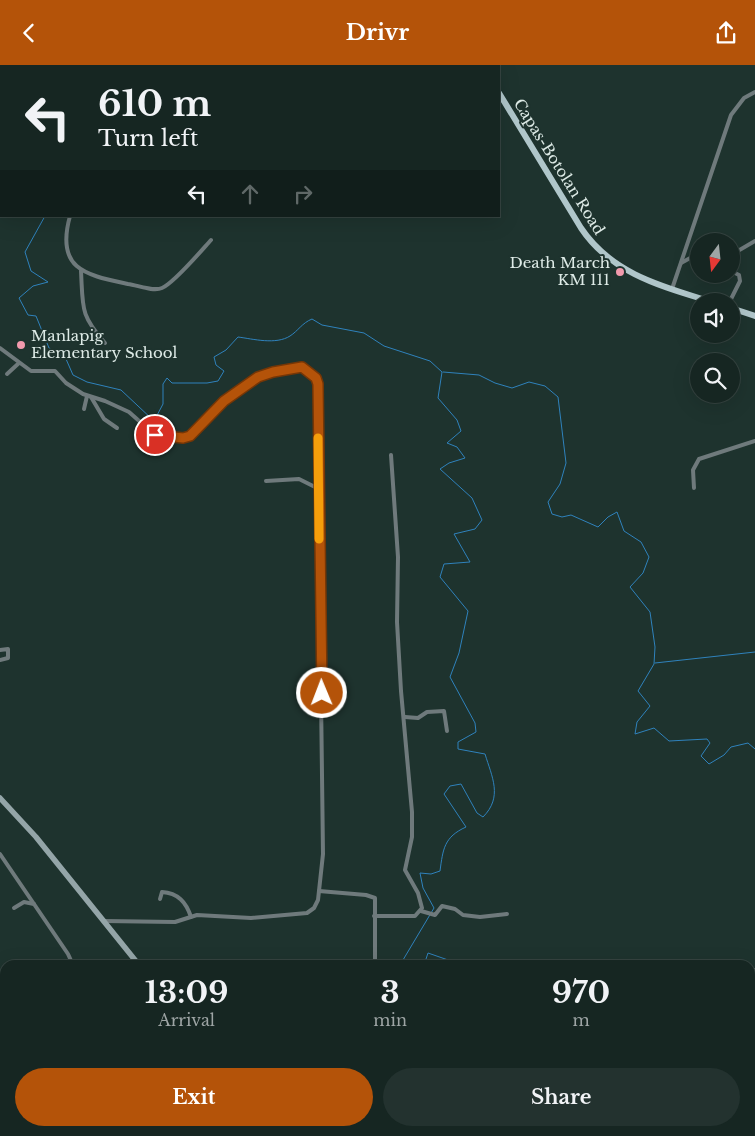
<!DOCTYPE html>
<style>
:root{--surface:#162622;--page:#23322f;--text:#f1f3f6;--muted:#9ea5a5;--line:#354340;--accent:#b45309}
body{margin:0;font-family:"Libre Baskerville",serif;background:var(--page);color:var(--text);height:100vh;display:flex;flex-direction:column;font-size:19px;white-space:nowrap}
*{box-sizing:border-box;margin:0}
p{font-size:16px;color:var(--muted)}
.icon{flex:none;width:28px;height:28px;fill:none;stroke:currentColor;stroke-width:2;stroke-linecap:round;stroke-linejoin:round}
.map{position:relative;flex:1;overflow:hidden}
.sheet{position:absolute;left:0px;top:895px;width:755px;height:176px;display:flex;flex-direction:column;background:var(--surface);border-radius:15px 15px 0 0;box-shadow:0 5px 20px #0002,0 0 0 1px var(--line)}
.sheet>*{flex:none}
.top-card{position:absolute;left:0px;top:0px;width:500px;height:152px;box-shadow:0 5px 20px #0002,0 0 0 1px var(--line);background:#162622;color:var(--text);overflow:hidden}
.needle{width:32px;rotate:195deg}
.buttons{position:absolute;left:690px;top:168px;display:grid;gap:10px}
.buttons a{display:grid;place-items:center;width:50px;height:50px;border-radius:50%;background:var(--surface);box-shadow:0 5px 20px #0002,0 0 0 1px var(--line);font-size:25px}
.pin{position:absolute;display:grid;place-items:center;width:42px;height:42px;color:#fff;margin:-21px;border:2px solid #fff;border-radius:50%;box-shadow:0 1px 5px #0007}
.me{position:absolute;width:55px;margin:-28px;rotate:359deg;stroke-linejoin:round;filter:drop-shadow(0 0 4px #0008)}
.turn{display:flex;align-items:center;gap:18px;height:105px;padding:0 15px;font-size:22px}
.turn .icon{width:65px;height:65px;stroke-width:2.5}
.turn b{display:block;font-size:35px;line-height:42px}
.lanes{display:flex;align-items:center;height:48px;padding:0 15px;background:#0003;justify-content:center;gap:25px;direction:ltr}
.lanes .off{opacity:.35}
.eta{display:flex;justify-content:space-evenly;align-items:center;height:85px;text-align:center}
.eta b{font-size:30px;font-weight:700;line-height:35px}
.button{display:flex;gap:10px;margin-top:auto;padding:10px 15px}
.button a{flex:1;height:58px;border-radius:30px;background:var(--accent);color:#fff;font-size:20px;font-weight:700;line-height:58px;text-align:center}
.button a+a{background:var(--page);color:var(--text)}
header{display:flex;justify-content:space-between;align-items:center;height:65px;padding:0 15px;background:var(--accent);color:#fff;font-size:22px;font-weight:700}
.map>svg:first-child{display:block}
.lines{fill:none;stroke-linecap:round;stroke-linejoin:round}
.stream{stroke:#2f82bc;stroke-width:1}
.canal{stroke:#2f82bc;stroke-width:4}
.minor{stroke:#6f7a7c;stroke-width:4}
.secondary{stroke:#94a5a8;stroke-width:5.5}
.primary{stroke:#b0c6ca;stroke-width:6}
.route-casing{stroke:#753606;stroke-width:12}
.route{stroke:#b45309;stroke-width:9}
.slow{stroke:#f59e0b;stroke-width:9}
.poi-dot{fill:#f29aad;stroke:#1e332e;stroke-width:2}
.labels{text-anchor:middle;stroke-width:4;stroke-linejoin:round;paint-order:stroke}
.street-label{font-size:15px;fill:#ddeae6;stroke:#1e332e}
.poi-label{font-size:15px;fill:#ddeae6;stroke:#1e332e;text-anchor:end}
</style>
<header><svg class="icon" aria-label="back" viewBox="0 0 24 24"><path d="M15 5l-7 7 7 7"/></svg>Drivr<svg class="icon" aria-label="share" viewBox="0 0 24 24"><path d="M12 15V3M7 8l5-5 5 5M5 13v7h14v-7"/></svg></header>
<div class="map">
<svg width="755" height="1071" viewBox="0 0 755 1071">
<rect width="100%" height="100%" fill="#1e332e"/>
<g class="lines">
<g class="stream">
<path d="M92,1V0"/>
<path d="M45,151L25,187L31,206L48,217L33,221L19,233L28,250L36,251L49,283L66,294L73,310L87,317L121,325L154,356L163,339V319L167,313L172,318H207L218,316L224,306L216,300L214,292L226,285L238,272C253,274 276,280 290,271C298,266 302,258 312,254L322,260L364,268L384,281L430,296L442,307L438,333L457,355L461,366L447,378L457,382L465,393L449,398L440,404L472,433L482,455L475,464L454,469L470,497L444,499L440,512L468,546L459,588L450,612L475,658L476,667L458,677V684L485,689C492,712 503,732 483,752L477,748L461,719L450,721L444,729L466,762C444,772 443,784 440,806L431,809L420,808L423,823L434,843L400,900"/>
<path d="M443,307L479,310L495,318L512,323L529,317L545,321L558,332L566,398L560,419L548,437L552,449L562,452L571,450L598,462L608,452L617,447L624,466L641,477L649,492L643,508L630,522L650,547L655,582L654,599L638,626L650,641L637,657L635,669L654,663L669,676L707,674L710,678L701,691L709,699L724,690L731,682L748,678L755,684"/>
<path d="M655,598L755,587"/>
<path d="M424,900L428,888L451,896V900"/>
<path d="M423,1071L429,1066"/>
</g>
<path class="canal" d="M148,1071L157,1066"/>
<g class="minor">
<path d="M170,0V1"/>
<path d="M70,151C55,205 86,210 128,219C137,220 153,227 162,223C174,218 201,186 211,175"/>
<path d="M731,190L755,176"/>
<path d="M681,198L692,192L699,193"/>
<path d="M81,206C83,243 80,250 105,278"/>
<path d="M672,224L731,50L744,33L755,27"/>
<path d="M730,236L740,216L739,210L731,206"/>
<path d="M0,283L31,306H55L66,318L83,329L105,336L129,347L155,370L183,373L196,368L224,337L259,312L273,307L302,302L317,315L323,789L318,835L314,843L307,848L251,853L197,850L175,857L104,856"/>
<path d="M7,309L19,298"/>
<path d="M91,332L104,354L117,363"/>
<path d="M84,344L87,331"/>
<path d="M266,416L299,414L319,424"/>
<path d="M694,423L693,405L699,394L755,376"/>
<path d="M0,585L8,584V593L0,595"/>
<path d="M405,652L418,653L427,647L444,646L447,666"/>
<path d="M0,789L68,889L73,900"/>
<path d="M319,826L366,830L375,833V900"/>
<path d="M160,834L162,827C178,828 186,837 191,852"/>
<path d="M14,843L24,837L34,839"/>
<path d="M421,846L435,850L442,841L455,844L463,850L480,852L507,849"/>
<path d="M374,851H415L422,843L418,828L405,805L412,772V747L401,626L397,557L398,492L391,390"/>
<path d="M721,900H732"/>
<path d="M750,905H755"/>
<path d="M104,1066L106,1071"/>
</g>
<g class="secondary">
<path d="M0,733L36,772L139,900"/>
<path d="M267,1066L271,1071"/>
<path d="M142,1071L151,1066"/>
</g>
<g class="primary">
<path d="M481,0L482,1"/>
<path d="M499,28L581,163C611,208 660,221 709,236"/>
<path d="M731,243L755,251"/>
</g>
</g>
<g class="lines">
<g class="route-casing">
<path id="route" d="M155,370L183,373L190,371L224,336L258,312L273,307L302,302L316,313L318,319L322,628"/>
</g>
<use href="#route" class="route"/>
<path class="slow" d="M318,373L319,474"/>
</g>
<g class="poi-dot">
<circle cx="620" cy="207" r="5"/>
<circle cx="21" cy="280" r="5"/>
</g>
<g class="labels">
<g class="street-label">
<text transform="translate(559 102) rotate(58)" y="5">Capas-Botolan Road</text>
</g>
<g class="poi-label">
<text x="610" y="203">Death March<tspan x="610" dy="17">KM 111</tspan></text>
<text x="31" y="276" text-anchor="start">Manlapig<tspan x="31" dy="17">Elementary School</tspan></text>
</g>
</g>
</svg>
<div class="buttons">
<a><svg class="needle" viewBox="-14 -14 28 28"><path d="M0-13l5 13h-10z" fill="#e53935"/><path d="M0 13l5-13h-10z" fill="#9ea5a5"/></svg></a>
<a><svg class="icon" aria-label="sound" viewBox="0 0 24 24"><path d="M4 9h4l5-4v14l-5-4H4zM17 9q2 3 0 6"/></svg></a>
<a><svg class="icon" aria-label="search" viewBox="0 0 24 24"><circle cx="10" cy="10" r="6"/><path d="M15 15l6 6"/></svg></a>
</div>
<div class="pin" style="left:155px;top:370px;background:#d93025"><svg class="icon" aria-label="arrive" viewBox="0 0 24 24"><path d="M6 21V4h12l-3 4 3 4H6"/></svg></div>
<svg class="me" style="left:322px;top:628px" viewBox="-20 -20 40 40"><circle r="17" fill="#b45309" stroke="#fff" stroke-width="3"/><path d="M0-11L8 9 0 5-8 9z" fill="#fff"/></svg>
<div class="top-card">
<div class="turn"><svg class="icon" aria-label="left" viewBox="0 0 24 24"><path d="M17 20v-9H6M10 6l-5 5 5 5"/></svg><div><b>610 m</b>Turn left</div></div>
<div class="lanes"><svg class="icon" aria-label="left" viewBox="0 0 24 24"><path d="M17 20v-9H6M10 6l-5 5 5 5"/></svg><svg class="icon off" aria-label="ahead" viewBox="0 0 24 24"><path d="M12 20V5M6 11l6-6 6 6"/></svg><svg class="icon off" aria-label="right" viewBox="0 0 24 24"><path d="M7 20v-9h11M14 6l5 5-5 5"/></svg></div>
</div>
<section class="sheet">
<div class="eta">
<div><b>13:09</b><p>Arrival</p></div>
<div><b>3</b><p>min</p></div>
<div><b>970</b><p>m</p></div>
</div>
<div class="button"><a>Exit</a><a>Share</a></div>
</section>
</div>
